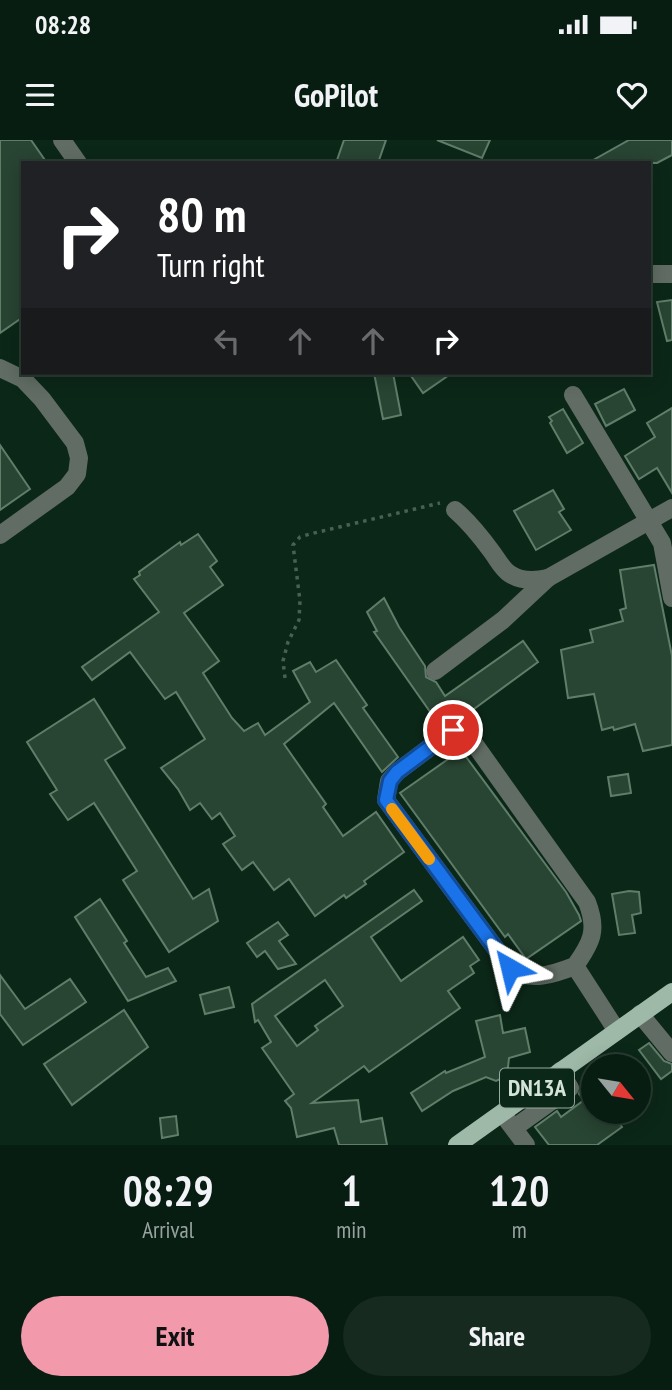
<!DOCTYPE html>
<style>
:root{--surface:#081d12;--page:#162a20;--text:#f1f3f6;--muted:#98a29f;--line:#293b32;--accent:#f29aac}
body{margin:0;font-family:"PT Sans Narrow",sans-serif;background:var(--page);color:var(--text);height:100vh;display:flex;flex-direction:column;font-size:26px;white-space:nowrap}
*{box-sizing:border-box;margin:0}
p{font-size:23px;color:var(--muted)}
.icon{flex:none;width:38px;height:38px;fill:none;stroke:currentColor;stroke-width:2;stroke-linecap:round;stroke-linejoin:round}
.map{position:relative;height:1005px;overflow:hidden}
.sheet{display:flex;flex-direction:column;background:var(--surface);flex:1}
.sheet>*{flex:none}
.hud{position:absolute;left:21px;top:21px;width:630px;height:214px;border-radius:0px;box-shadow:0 4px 18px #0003,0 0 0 2px var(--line);background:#202124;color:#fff;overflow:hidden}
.needle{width:46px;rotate:120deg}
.controls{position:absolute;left:581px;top:914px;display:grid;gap:14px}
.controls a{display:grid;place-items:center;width:70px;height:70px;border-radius:50%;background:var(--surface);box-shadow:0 4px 18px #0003,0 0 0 2px var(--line);font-size:35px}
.pin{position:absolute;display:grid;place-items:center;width:60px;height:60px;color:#fff;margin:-30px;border:4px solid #fff;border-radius:50%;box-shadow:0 2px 7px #0007}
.me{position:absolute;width:77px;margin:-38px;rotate:323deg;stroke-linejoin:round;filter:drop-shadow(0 0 5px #0008)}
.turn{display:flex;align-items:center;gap:24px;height:147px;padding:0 21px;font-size:32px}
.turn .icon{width:91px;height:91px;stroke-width:2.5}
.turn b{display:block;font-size:49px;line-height:60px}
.lanes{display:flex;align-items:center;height:66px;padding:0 21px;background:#0003;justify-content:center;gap:35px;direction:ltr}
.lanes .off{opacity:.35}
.eta{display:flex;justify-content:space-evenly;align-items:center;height:119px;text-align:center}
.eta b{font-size:42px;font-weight:600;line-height:49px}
.button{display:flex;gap:14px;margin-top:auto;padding:14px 21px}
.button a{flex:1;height:80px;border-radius:42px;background:var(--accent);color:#111;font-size:28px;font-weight:600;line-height:80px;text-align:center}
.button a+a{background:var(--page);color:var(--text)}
.status{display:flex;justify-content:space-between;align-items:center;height:49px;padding:0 35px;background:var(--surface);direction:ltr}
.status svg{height:19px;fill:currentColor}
header{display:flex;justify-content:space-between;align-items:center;height:91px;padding:0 21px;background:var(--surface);font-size:32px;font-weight:600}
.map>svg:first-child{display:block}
.building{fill:#284432;stroke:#5f7d69;stroke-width:2;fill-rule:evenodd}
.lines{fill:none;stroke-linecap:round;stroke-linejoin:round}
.path{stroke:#496153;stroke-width:3.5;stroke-dasharray:3.5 5;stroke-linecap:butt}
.minor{stroke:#606c64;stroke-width:18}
.major{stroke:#9eb9a7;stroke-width:18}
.route-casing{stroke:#114b97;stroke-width:18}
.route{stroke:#1a73e8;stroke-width:12}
.slow{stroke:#f59e0b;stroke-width:12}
.labels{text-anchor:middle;stroke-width:7;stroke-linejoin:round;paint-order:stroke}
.shield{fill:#0b2718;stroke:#98ab9f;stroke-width:2}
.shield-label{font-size:23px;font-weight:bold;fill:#d4e4d9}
</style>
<div class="status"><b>08:28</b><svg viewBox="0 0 49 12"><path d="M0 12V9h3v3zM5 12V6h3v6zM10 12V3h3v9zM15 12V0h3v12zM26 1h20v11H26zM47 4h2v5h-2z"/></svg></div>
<header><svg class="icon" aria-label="menu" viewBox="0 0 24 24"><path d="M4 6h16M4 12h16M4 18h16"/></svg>GoPilot<svg class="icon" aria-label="heart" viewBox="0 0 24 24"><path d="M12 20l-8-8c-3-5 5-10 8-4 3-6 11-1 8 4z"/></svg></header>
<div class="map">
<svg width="672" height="1005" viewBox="0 0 672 1005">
<rect width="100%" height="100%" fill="#0b2718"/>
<g class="building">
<path d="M0,0H31L47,23H23V177L0,193Z"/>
<path d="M344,0H386L378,23H336Z"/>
<path d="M437,0H490L482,18Z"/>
<path d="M629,0H672V15L657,23H588Z"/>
<path d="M672,160V200L667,201L657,162Z"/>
<path d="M374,233H393L401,275L383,279Z"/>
<path d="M409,233H452L423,253Z"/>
<path d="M624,249L635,270L606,286L595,264Z"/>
<path d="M672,268V353L657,328L639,339L625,316L655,297L647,283Z"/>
<path d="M563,269L583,303L567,313L550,283L552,281L549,277Z"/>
<path d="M0,305L30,349L0,370Z"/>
<path d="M553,350L564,369L559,372L571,390L536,410L514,371Z"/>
<path d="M198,394L217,421L210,427L223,445L184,473L219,521L203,533L232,578L244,591L258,583L265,595L310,562L293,531L310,522L316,532L336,520L367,565L363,568L398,617L382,632L334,563L284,604L326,664L323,667L343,696L376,672L404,712L364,741L366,744L346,758L344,755L315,776L289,739L274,750L253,722L242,730L223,704L235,696L220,673L212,679L200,663L190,670L178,649L161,628L205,599L176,552L165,559L130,512L92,540L82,527L159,472L134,439L140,435L139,432L180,402L181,405Z"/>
<path d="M654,425L672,516V605L643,611L635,584L614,590L613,587L602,590L594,554L568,558L561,510L593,502L590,490L623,481L620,470L626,468L620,430Z"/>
<path d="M384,458L399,487L425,526L426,537L436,542L445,556L523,501L538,522L459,580L451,579L440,586L374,492L377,491L367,472Z"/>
<path d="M94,559L125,608L105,620L193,759L209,749L218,781L169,812L123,740L137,731L94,663L68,680L50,654L57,650L27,602Z"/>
<path d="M461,610L566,752L579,775L581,781L526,819L508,794L505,797L400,653Z"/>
<path d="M628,634L631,653L611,656L608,637Z"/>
<path d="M414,750L422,761L371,797L401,841L463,797L479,820L470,826L474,833L448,851L460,868L369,932L364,926L312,963L358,960L361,982L382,978L387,1005H339L334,988L297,997L291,968L285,961L294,954L262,908L271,902L258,880L255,882L252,864ZM325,840L343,866L315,886L318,890L297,906L275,876Z"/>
<path d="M629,751L639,752L641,773L632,775L635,793L619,795L612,754Z"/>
<path d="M100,759L127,801L124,803L146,837L168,828L176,841L128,861L75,777Z"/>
<path d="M278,782L288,795L279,801L296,824L278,829L265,811L257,817L247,803Z"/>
<path d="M0,835L25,869L70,839L86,862L23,905L0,874Z"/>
<path d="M229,847L234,867L205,874L200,855Z"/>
<path d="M124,870L148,907L72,965L44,924Z"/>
<path d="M500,875L503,893L525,888L530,912L509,918L507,936L496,941L486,937L453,951L422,971L411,953L445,931L446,933L485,917L476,881Z"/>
<path d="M649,903L664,921L672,924V931L661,939L639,910Z"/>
<path d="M593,938V971H611L622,987L597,1005H549L535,987L557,971L561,977L584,960L579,954L581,946Z"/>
<path d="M176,976L178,995L162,998L160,978Z"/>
</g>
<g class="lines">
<path class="path" d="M285,538L283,521L288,502L299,480L300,461L293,405L300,397L310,394L440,363"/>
<g class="minor">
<path d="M62,0L78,23"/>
<path d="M649,134H672"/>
<path d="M0,228L23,239L42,259L75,303L79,318L77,334L67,347L0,395"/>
<path d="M573,255L662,403L672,458"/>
<path d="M455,370C469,382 481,397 492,412C498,420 502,429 510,434C522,442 535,441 548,438L672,368"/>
<path d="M435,531L503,480L548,438"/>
<path d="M575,826C592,802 598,790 587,762L468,595L453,590L397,632L389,641L386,660L510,828C530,843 554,834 575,826L617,891"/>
<path d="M640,874L672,913"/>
<path d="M508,981L526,1005"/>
<path d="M514,988L570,948L560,931"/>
</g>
<path class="major" d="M457,1005L672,852"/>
</g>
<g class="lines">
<g class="route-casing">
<path id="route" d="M453,590L397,632L390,641L386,660L510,828"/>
</g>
<use href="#route" class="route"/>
<path class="slow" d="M392,669L429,719"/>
</g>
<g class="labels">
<rect class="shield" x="500" y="928.5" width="74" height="39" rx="5"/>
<g class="shield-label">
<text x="537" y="956">DN13A</text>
</g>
</g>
</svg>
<div class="controls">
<a><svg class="needle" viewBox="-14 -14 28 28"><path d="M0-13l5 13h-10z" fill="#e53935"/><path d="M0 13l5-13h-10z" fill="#98a29f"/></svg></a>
</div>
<div class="pin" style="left:453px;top:590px;background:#d93025"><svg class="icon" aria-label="arrive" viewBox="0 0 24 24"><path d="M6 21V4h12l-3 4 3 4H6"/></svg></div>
<svg class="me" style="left:510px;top:828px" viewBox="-20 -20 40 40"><path d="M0-17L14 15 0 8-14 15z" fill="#1a73e8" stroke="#fff" stroke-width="4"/></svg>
<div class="hud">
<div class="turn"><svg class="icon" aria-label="right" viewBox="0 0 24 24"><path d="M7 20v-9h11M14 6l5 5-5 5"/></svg><div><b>80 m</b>Turn right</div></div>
<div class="lanes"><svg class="icon off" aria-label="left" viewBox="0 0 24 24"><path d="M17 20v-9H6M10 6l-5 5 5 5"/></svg><svg class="icon off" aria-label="ahead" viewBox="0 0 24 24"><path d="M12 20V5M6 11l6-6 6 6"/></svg><svg class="icon off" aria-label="ahead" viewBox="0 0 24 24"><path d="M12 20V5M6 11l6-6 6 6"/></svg><svg class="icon" aria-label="right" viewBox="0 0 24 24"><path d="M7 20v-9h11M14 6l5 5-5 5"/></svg></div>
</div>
</div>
<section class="sheet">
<div class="eta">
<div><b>08:29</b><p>Arrival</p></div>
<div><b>1</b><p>min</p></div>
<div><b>120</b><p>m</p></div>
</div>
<div class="button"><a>Exit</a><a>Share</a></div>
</section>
